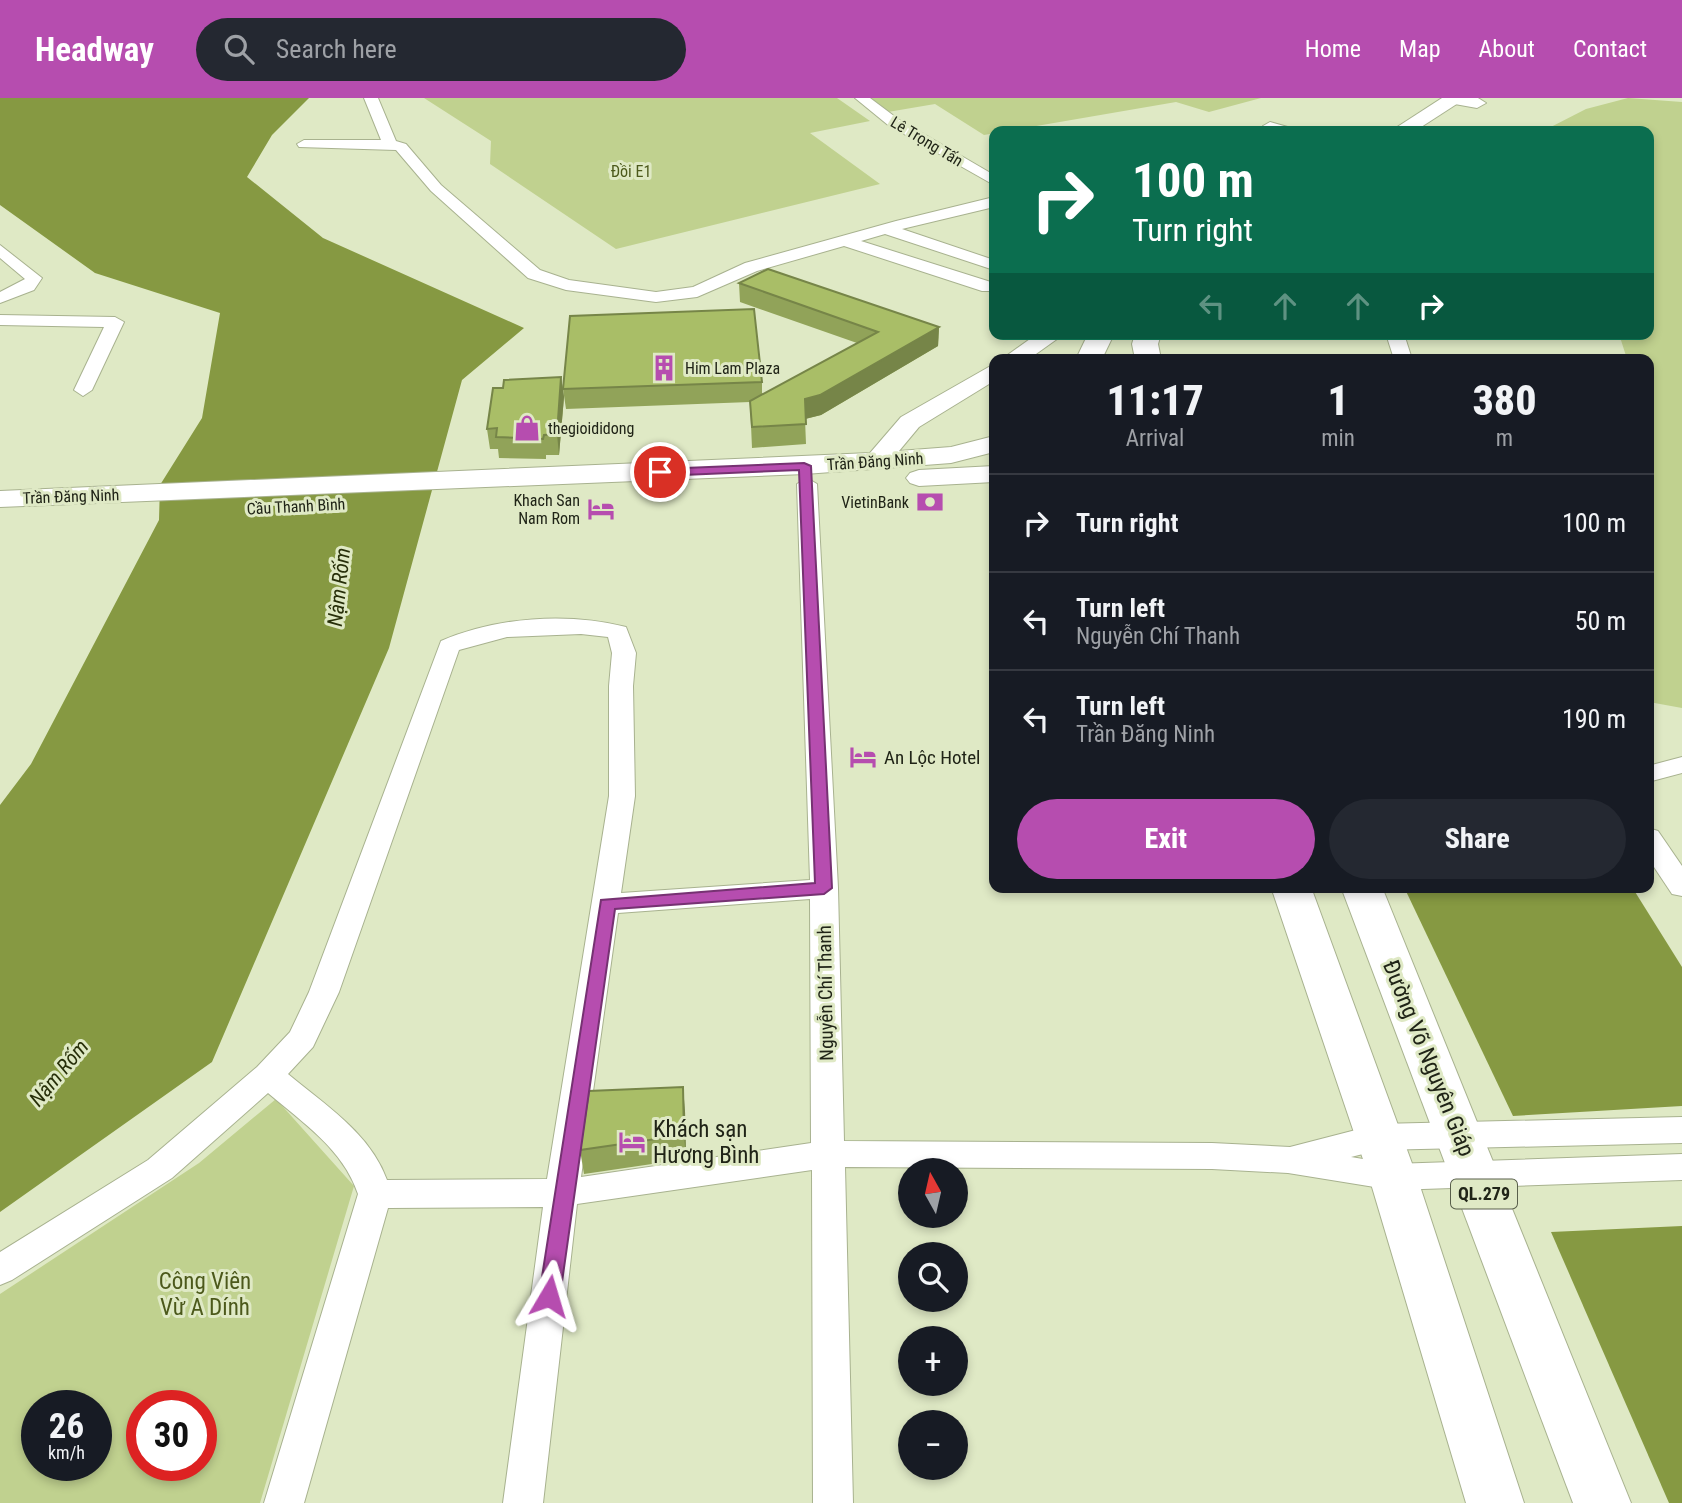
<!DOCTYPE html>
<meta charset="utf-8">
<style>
:root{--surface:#171b24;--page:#242831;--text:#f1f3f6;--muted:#9ea1a6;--line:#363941;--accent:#b64daf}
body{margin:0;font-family:"Roboto Condensed",sans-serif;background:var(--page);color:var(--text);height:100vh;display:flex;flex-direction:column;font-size:26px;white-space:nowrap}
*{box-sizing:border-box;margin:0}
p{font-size:23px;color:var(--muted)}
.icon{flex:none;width:38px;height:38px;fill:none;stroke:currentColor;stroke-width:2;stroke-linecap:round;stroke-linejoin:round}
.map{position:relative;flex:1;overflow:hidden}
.panel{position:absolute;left:989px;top:256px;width:665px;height:539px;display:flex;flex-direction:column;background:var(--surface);border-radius:14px;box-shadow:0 4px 10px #0003}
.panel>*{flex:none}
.hud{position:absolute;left:989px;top:28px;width:665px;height:214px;border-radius:14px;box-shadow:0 4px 10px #0003;background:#0b6e4f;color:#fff;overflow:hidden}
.needle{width:46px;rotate:352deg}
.buttons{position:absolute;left:898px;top:1060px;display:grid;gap:14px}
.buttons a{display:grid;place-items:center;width:70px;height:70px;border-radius:50%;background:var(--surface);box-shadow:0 4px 10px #0003;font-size:35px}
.speed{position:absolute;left:21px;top:1292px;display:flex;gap:14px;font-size:35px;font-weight:700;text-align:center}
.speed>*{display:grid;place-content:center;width:91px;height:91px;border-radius:50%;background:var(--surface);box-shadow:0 4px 10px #0003;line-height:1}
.speed small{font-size:18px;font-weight:400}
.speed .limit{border:10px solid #d22;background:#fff;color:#111}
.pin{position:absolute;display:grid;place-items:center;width:60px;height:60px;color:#fff;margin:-30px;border:4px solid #fff;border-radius:50%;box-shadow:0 2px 7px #0007}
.me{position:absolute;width:77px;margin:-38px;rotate:7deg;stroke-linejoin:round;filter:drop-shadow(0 0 5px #0008)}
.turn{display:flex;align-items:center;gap:24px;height:147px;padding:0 28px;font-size:32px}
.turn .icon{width:91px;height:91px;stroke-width:2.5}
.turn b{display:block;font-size:49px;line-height:60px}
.lanes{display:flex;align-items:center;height:66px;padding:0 28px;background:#0003;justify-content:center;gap:35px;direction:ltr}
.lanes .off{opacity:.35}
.eta{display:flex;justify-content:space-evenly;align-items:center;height:119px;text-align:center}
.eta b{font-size:42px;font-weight:800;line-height:49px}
.button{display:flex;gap:14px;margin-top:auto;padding:14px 28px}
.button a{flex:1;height:80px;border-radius:42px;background:var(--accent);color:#fff;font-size:28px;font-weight:800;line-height:80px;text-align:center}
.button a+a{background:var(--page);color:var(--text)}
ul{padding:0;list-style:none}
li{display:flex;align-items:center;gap:21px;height:98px;padding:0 28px;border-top:2px solid var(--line)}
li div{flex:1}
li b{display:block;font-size:26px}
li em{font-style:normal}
header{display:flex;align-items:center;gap:42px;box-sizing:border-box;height:98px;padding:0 35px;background:var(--accent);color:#fff}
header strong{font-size:33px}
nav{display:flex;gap:38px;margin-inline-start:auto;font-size:24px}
.search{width:490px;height:63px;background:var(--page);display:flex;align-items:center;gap:18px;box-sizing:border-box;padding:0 24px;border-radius:38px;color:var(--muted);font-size:26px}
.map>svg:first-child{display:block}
.green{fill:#c0d18f;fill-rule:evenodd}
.water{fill:#869942}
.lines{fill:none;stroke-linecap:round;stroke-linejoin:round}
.minor-casing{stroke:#a8b28f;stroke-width:2}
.major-casing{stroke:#a8b28f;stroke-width:2}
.highway-casing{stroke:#a8b28f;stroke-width:2}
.minor{fill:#fff;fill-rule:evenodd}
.major{fill:#fff;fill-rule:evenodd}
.highway{fill:#fff;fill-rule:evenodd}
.wall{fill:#91a359}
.shaded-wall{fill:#768548}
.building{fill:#a9be67;stroke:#768548;stroke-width:2}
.route{fill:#b64daf;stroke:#763272;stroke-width:2}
.labels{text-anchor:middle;stroke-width:6;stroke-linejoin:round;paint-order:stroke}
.far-street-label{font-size:16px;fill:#202417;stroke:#dfe9c5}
.far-park-label{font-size:16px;fill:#4c591b;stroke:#dfe9c5}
.far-poi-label{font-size:16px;fill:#202417;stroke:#dfe9c5;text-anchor:start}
.shield{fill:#dfe9c5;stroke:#595f4b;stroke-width:2}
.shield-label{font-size:18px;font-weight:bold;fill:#202417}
.poi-label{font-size:19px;fill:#202417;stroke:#dfe9c5;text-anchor:start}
.street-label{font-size:19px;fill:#202417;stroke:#dfe9c5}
.water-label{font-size:21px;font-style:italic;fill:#272f09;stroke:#dfe9c5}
.near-street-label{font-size:23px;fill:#202417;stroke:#dfe9c5}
.near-poi-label{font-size:23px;fill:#202417;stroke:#dfe9c5;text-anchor:start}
.near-park-label{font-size:23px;fill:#4c591b;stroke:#dfe9c5}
</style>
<header>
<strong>Headway</strong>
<div class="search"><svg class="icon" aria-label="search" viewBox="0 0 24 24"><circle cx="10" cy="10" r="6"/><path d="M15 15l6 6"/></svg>Search here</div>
<nav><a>Home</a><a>Map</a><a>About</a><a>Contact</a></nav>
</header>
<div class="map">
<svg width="1682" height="1405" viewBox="0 0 1682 1405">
<rect width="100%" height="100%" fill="#dfe9c5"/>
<g class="green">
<path d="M424,0H837L870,23L810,35L880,86L616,151L490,66L491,43Z"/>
<path d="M863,0H1261L1209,14L1176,4L984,37L935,6L882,15Z"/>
<path d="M1628,0L1682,4V610L1649,604L1648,261H1627L1619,236H1648V33H1543L1586,11Z"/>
<path d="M276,1001L354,1088L260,1405H0V1196L199,1065ZM37,1307H96V1367H37ZM142,1307H201V1367H142Z"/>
</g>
<g class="water">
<path d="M0,0H309L272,37L247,79L323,140L524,230L462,282L389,550L212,964L0,1114V707L31,666L159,422L160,387L202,320L220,215L95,175L0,107Z"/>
<path d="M1404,789H1632L1682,869V1008L1513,1018Z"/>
<path d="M1682,1128V1405H1669L1551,1134Z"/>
</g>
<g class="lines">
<g class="minor-casing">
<g id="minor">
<path d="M364,0H378L396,43L406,46L441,87L540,172L569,182L656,194L693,189L745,165L896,123L994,99V109L902,131L994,162V172L885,136L861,143L994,185V193H982L844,148L757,173L697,199L656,204L566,192L528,180L431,93L396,52L299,49L297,46L304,42H381Z"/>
<path d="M855,0H870L898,21L994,77V87L888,27Z"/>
<path d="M1270,24L1291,30L1293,33L1265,31L1263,28Z"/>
<path d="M0,147L42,180L34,192L0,205V194L25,181L0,160Z"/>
<path d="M0,217L115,219L124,224L92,292L83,298L74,292L104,229L0,227Z"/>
<path d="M1386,236H1404L1412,261H1394Z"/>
<path d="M807,380L817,386L838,790L844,1043L1212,1045L1290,1049L1379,1026L1682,1019V1045L1379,1052L1351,1059L1393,1066L1682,1056V1082L1393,1092L1288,1075L1212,1071L845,1069L853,1405H813L812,1072L577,1106L543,1405H503L543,1109L388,1110L304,1405H264L358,1096C343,1051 303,1025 268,995L172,1080L12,1182L0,1187V1154L148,1062L257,969L290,934L309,894L441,543C497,519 567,514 626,529L636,555L633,588L635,698L621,795L810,782L797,386ZM581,536L608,539L612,555L609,588V698L547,1081L387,1082C370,1035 325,1007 288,976L313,949L339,894L459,552L507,539ZM810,801L811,1045L581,1079L618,815Z"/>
<path d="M1682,659V675L1648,684V668Z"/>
<path d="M1648,730L1658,733L1682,768V798L1672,796L1648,760Z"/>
</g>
</g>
<g class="major-casing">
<g id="major">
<path d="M1447,0H1478L1486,5L1477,10L1449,5Z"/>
<path d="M1037,236H1064L1029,261H1002Z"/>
<path d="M994,266V283L919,329L899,353L951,349L994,338V354L951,365L805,376L0,409V393L870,355L901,319Z"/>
<path d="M994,368V384L919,388L910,385L906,380L910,375L919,372Z"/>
</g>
</g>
<g class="highway-casing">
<g id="highway">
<path d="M1442,0H1466L1415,33H1391Z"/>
<path d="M1088,236H1114L1102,261H1076Z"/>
<path d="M1135,236H1161L1158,246L1161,261H1135L1132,246Z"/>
<path d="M1271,789H1311L1417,1079L1524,1405H1466L1369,1079Z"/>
<path d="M1341,789H1382L1631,1405H1573Z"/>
</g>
</g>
<use href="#minor" class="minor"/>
<use href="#major" class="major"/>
<use href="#highway" class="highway"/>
</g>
<g class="wall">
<path d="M739,185L939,229L938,248L821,317L805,321L806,346L752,350L750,304L566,311L563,291L762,284V297L857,245L740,204Z"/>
<path d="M561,279L564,299L559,357H546V361L499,360L498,351H490L487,331L503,290Z"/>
<path d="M685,1013L686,1061L584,1076L580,1052Z"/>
</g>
<g class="shaded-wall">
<path d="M939,229L938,248L821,317L805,321V301Z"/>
<path d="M561,279L564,299L559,357L557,336Z"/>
<path d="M683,989L685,1013L686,1061L684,1037Z"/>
</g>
<g class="building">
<path d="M768,171L939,229L820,297L805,301L806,326L752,329L750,303L878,234L739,185Z"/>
<path d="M754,211L762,284L563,291L570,218Z"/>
<path d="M561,279L557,336L544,337L543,341L496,339L497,330L487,331L493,290H503L504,282Z"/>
<path d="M683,989L684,1037L580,1052L589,993Z"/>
</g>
<path class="route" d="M804,365L811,368L832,790L824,796L615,811L560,1198L557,1205L549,1208L542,1205L539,1198L601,802L815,785L799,372L660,378L654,374L660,371Z"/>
<defs>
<g id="building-bare" transform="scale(2.1)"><path d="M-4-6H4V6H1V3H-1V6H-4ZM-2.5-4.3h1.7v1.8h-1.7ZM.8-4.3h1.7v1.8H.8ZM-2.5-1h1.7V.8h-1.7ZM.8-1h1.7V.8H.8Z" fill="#b64daf" stroke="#dfe9c5" stroke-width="2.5" paint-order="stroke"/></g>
<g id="shop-bare" transform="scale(2.1)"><path d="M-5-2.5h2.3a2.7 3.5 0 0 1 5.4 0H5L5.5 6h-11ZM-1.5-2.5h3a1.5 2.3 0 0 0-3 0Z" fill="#b64daf" stroke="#dfe9c5" stroke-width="2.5" paint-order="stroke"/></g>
<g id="bank-bare" transform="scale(2.1)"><path d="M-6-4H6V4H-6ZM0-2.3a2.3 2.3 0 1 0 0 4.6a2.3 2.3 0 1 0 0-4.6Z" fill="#b64daf" stroke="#dfe9c5" stroke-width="2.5" paint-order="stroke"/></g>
<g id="hotel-bare" transform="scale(2.1)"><path d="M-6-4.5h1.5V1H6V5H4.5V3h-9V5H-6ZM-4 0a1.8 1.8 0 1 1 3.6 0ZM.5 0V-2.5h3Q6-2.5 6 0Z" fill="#b64daf" stroke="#dfe9c5" stroke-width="2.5" paint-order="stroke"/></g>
</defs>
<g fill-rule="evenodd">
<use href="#building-bare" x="664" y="270"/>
<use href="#shop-bare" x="527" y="330"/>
<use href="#bank-bare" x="930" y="404"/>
<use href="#hotel-bare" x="601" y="411"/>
<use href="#hotel-bare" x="863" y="659"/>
<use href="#hotel-bare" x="632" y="1044"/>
</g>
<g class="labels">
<g class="far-street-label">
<text transform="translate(927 43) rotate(31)" y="6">Lê Trọng Tấn</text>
<text transform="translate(875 363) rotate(-4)" y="6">Trần Đăng Ninh</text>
<text transform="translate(71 398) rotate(-2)" y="6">Trần Đăng Ninh</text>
<text transform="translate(296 408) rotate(-3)" y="6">Cầu Thanh Bình</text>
</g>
<g class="far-park-label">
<text x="631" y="79">Đồi E1</text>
</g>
<g class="far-poi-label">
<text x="685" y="276">Him Lam Plaza</text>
<text x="548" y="336">thegioididong</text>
<text x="580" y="408" text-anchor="end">Khach San<tspan x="580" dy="18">Nam Rom</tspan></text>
<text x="909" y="410" text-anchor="end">VietinBank</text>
</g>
<rect class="shield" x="1451" y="1081.5" width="66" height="29" rx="5"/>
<g class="shield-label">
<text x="1484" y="1102">QL.279</text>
</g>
<g class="poi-label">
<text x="884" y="666">An Lộc Hotel</text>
</g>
<g class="street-label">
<text transform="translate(825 895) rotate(-91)" y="7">Nguyễn Chí Thanh</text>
</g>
<g class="water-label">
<text transform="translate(339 489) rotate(-84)" y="7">Nậm Rốm</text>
<text transform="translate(59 975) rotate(-50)" y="7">Nậm Rốm</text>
</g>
<g class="near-street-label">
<text transform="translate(1429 960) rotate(68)" y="8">Đường Võ Nguyên Giáp</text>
</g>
<g class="near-poi-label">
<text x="653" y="1039">Khách sạn<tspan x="653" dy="26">Hương Bình</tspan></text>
</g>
<g class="near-park-label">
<text x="205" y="1191">Công Viên<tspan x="205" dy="26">Vừ A Dính</tspan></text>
</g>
</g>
</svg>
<div class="buttons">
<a><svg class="needle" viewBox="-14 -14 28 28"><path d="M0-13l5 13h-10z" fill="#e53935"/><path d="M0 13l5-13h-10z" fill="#9ea1a6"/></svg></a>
<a><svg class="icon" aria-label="search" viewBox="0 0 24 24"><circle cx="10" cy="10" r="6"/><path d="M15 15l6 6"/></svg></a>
<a>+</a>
<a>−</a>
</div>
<div class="speed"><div>26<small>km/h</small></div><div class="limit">30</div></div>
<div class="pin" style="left:660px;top:374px;background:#d93025"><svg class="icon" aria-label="arrive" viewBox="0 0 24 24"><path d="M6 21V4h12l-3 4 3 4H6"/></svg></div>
<svg class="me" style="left:549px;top:1198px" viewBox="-20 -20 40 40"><path d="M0-17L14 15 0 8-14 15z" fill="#b64daf" stroke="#fff" stroke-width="4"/></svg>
<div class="hud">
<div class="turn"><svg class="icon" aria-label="right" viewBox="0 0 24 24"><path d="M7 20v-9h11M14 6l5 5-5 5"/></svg><div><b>100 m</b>Turn right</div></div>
<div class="lanes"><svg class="icon off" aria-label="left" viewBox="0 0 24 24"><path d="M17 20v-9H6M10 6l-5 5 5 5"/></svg><svg class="icon off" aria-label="ahead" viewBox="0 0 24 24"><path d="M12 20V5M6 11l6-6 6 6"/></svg><svg class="icon off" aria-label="ahead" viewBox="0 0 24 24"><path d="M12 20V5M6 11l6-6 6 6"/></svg><svg class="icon" aria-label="right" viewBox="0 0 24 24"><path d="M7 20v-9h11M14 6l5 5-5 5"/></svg></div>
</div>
<section class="panel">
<div class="eta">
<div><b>11:17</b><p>Arrival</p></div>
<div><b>1</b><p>min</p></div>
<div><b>380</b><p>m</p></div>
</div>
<ul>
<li><svg class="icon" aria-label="right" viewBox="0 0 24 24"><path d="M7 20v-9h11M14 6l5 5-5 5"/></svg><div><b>Turn right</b></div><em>100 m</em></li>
<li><svg class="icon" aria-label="left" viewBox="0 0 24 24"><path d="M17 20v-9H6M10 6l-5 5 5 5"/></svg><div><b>Turn left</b><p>Nguyễn Chí Thanh</p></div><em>50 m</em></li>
<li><svg class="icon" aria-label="left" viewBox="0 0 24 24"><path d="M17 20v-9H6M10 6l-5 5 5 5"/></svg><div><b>Turn left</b><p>Trần Đăng Ninh</p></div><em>190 m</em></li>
</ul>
<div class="button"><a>Exit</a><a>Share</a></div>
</section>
</div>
